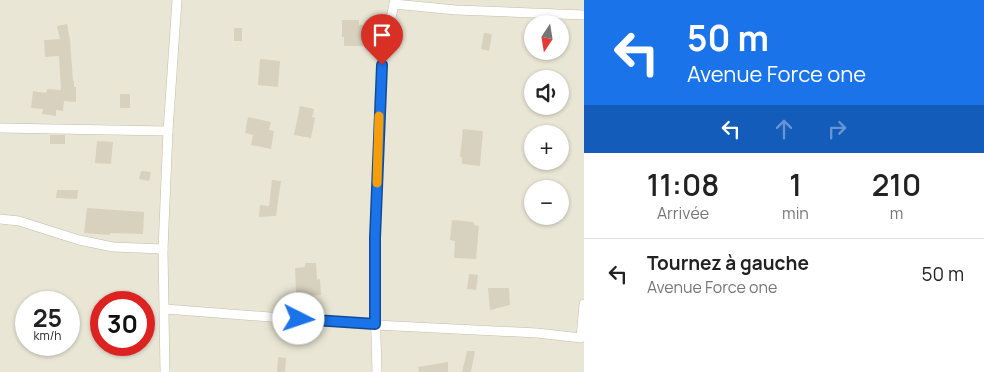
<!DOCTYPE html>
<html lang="fr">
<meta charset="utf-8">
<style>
:root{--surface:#fff;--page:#f2f2f2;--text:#222;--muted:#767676;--line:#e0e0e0}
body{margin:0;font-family:Manrope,sans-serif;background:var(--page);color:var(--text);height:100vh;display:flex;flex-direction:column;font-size:19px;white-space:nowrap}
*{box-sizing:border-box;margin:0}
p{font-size:16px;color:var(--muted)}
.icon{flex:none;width:28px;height:28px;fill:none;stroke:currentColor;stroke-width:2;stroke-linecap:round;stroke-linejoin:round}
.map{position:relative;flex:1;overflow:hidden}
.panel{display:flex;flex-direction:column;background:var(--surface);width:400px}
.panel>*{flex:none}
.guide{background:#1a73e8;color:#fff;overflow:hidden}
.needle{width:32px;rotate:192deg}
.fabs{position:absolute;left:524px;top:15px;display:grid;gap:10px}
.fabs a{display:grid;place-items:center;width:45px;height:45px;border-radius:50%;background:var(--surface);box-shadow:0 1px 4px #0004;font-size:25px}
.speed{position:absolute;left:15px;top:291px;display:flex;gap:10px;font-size:25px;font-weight:700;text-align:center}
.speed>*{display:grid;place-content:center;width:65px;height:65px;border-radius:50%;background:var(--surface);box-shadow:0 1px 4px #0004;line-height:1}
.speed small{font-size:12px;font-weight:400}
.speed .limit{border:8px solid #d22;background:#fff;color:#111}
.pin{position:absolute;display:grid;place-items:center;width:42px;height:42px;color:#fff;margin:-51px -21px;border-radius:50% 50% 50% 0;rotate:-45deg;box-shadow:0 0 5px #0007}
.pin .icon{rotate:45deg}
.me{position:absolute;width:55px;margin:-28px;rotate:94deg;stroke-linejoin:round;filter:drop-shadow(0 0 4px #0008)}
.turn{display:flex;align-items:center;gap:18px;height:105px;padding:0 20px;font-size:22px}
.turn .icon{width:65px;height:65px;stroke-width:2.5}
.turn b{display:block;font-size:35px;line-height:42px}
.lanes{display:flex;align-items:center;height:48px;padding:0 20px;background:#0003;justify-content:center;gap:25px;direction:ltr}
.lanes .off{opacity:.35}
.eta{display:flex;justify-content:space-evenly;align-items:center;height:85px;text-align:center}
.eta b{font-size:30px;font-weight:600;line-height:35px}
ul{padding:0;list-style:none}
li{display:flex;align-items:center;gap:15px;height:70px;padding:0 20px;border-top:1px solid var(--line)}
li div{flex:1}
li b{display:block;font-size:19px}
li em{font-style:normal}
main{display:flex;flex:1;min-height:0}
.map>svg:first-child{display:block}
.residential{fill:#eae6d6;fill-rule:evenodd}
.building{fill:#d8d1bd}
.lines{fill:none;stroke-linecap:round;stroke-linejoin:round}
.minor-casing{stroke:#c2bdaa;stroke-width:10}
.minor{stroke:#fff;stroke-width:9}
.route-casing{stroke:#114b97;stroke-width:12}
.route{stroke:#1a73e8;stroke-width:9}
.slow{stroke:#f59e0b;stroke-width:9}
</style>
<main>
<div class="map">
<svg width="584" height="372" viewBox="0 0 584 372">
<rect width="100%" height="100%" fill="#f5f3e9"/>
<path class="residential" d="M0,0H584V372H0ZM532,24H560V51H532ZM532,79H560V106H532ZM532,134H560V161H532ZM532,189H560V216H532ZM26,302H69V345H26ZM101,302H144V345H101Z"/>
<g class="building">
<path d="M342,20H359V25H367V43H364V46H344V37H342Z"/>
<path d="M67,24L70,40L73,81H74V87H76V102L64,101L63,111L56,110V116L42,114L43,109L31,108L33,91L46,93L47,89L61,90L59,56L45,57L44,40L60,39L57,26Z"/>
<rect x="234" y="28" width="8" height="13"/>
<path d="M484,33L492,34L489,51L481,49Z"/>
<path d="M260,59L280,61L278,87L258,85Z"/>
<rect x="120" y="94" width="10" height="14"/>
<path d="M300,106L314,109L312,117L315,118L311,138L294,135Z"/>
<path d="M248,117L271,122L269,130L274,131L271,149L251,145L253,135L245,133Z"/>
<path d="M463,129L483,131L480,166L462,164V157H460Z"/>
<rect x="50" y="135" width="15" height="9"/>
<path d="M97,141L113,142L111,164L95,163Z"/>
<path d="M141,171L151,172L149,181L139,179Z"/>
<path d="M272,180L281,181L276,216L259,217L260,205L269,206Z"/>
<path d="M57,190H78L77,199L56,198Z"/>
<path d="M87,208L144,212L143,234L110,233V235L84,233Z"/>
<path d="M452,220L474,222V225L479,226L476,259L454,258L455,241L450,240Z"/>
<path d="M305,263H316L317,280L320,279L321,295L301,296V293H296L295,268L305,267Z"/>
<path d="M469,274L478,275L476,290L467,289Z"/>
<path d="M488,288H509L510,305L490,310Z"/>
<path d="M467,351H475L471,372H462Z"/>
<path d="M278,357L286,358L285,372H277Z"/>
<path d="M448,362V372H419L418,367Z"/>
</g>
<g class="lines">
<g class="minor-casing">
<g id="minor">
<path d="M394,4L456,10L584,15"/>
<path d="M0,128L168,131"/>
<path d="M0,219L19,221L79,240L113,247L163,249"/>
<path d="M165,309L375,325L537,333L581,338L584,304"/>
<path d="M165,372L163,249L168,131L177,0"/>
<path d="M377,372L374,267L380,92L383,52L395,0"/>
</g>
</g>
<use href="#minor" class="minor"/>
</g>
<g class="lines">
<g class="route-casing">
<path id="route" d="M299,319L375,324V238L382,65"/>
</g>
<use href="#route" class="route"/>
<path class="slow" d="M377,183L379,116"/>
</g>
</svg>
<div class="fabs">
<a><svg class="needle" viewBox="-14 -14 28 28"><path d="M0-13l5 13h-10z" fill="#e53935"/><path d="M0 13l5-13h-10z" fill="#767676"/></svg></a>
<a><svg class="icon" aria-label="sound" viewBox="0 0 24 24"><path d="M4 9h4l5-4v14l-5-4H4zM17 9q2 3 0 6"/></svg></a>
<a>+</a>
<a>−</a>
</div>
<div class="speed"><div>25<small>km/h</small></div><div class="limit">30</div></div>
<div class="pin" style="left:382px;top:65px;background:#d93025"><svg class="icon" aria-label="arrive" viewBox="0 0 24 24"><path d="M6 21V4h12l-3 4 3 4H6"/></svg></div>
<svg class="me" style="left:299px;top:319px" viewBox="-20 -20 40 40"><circle r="19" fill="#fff"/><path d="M0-13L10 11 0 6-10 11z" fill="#1a73e8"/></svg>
</div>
<section class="panel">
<div class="guide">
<div class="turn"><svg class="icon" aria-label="left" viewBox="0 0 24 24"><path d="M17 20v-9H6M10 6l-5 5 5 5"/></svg><div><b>50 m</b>Avenue Force one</div></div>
<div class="lanes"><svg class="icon" aria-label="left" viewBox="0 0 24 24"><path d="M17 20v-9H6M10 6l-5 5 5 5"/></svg><svg class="icon off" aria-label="ahead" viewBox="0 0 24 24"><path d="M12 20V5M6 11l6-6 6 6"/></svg><svg class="icon off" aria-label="right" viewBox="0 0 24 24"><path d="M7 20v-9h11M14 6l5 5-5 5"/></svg></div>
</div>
<div class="eta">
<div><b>11:08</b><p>Arrivée</p></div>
<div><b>1</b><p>min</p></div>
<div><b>210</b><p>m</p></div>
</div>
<ul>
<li><svg class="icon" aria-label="left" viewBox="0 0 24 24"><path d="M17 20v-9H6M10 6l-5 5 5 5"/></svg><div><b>Tournez à gauche</b><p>Avenue Force one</p></div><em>50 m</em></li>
</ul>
</section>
</main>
